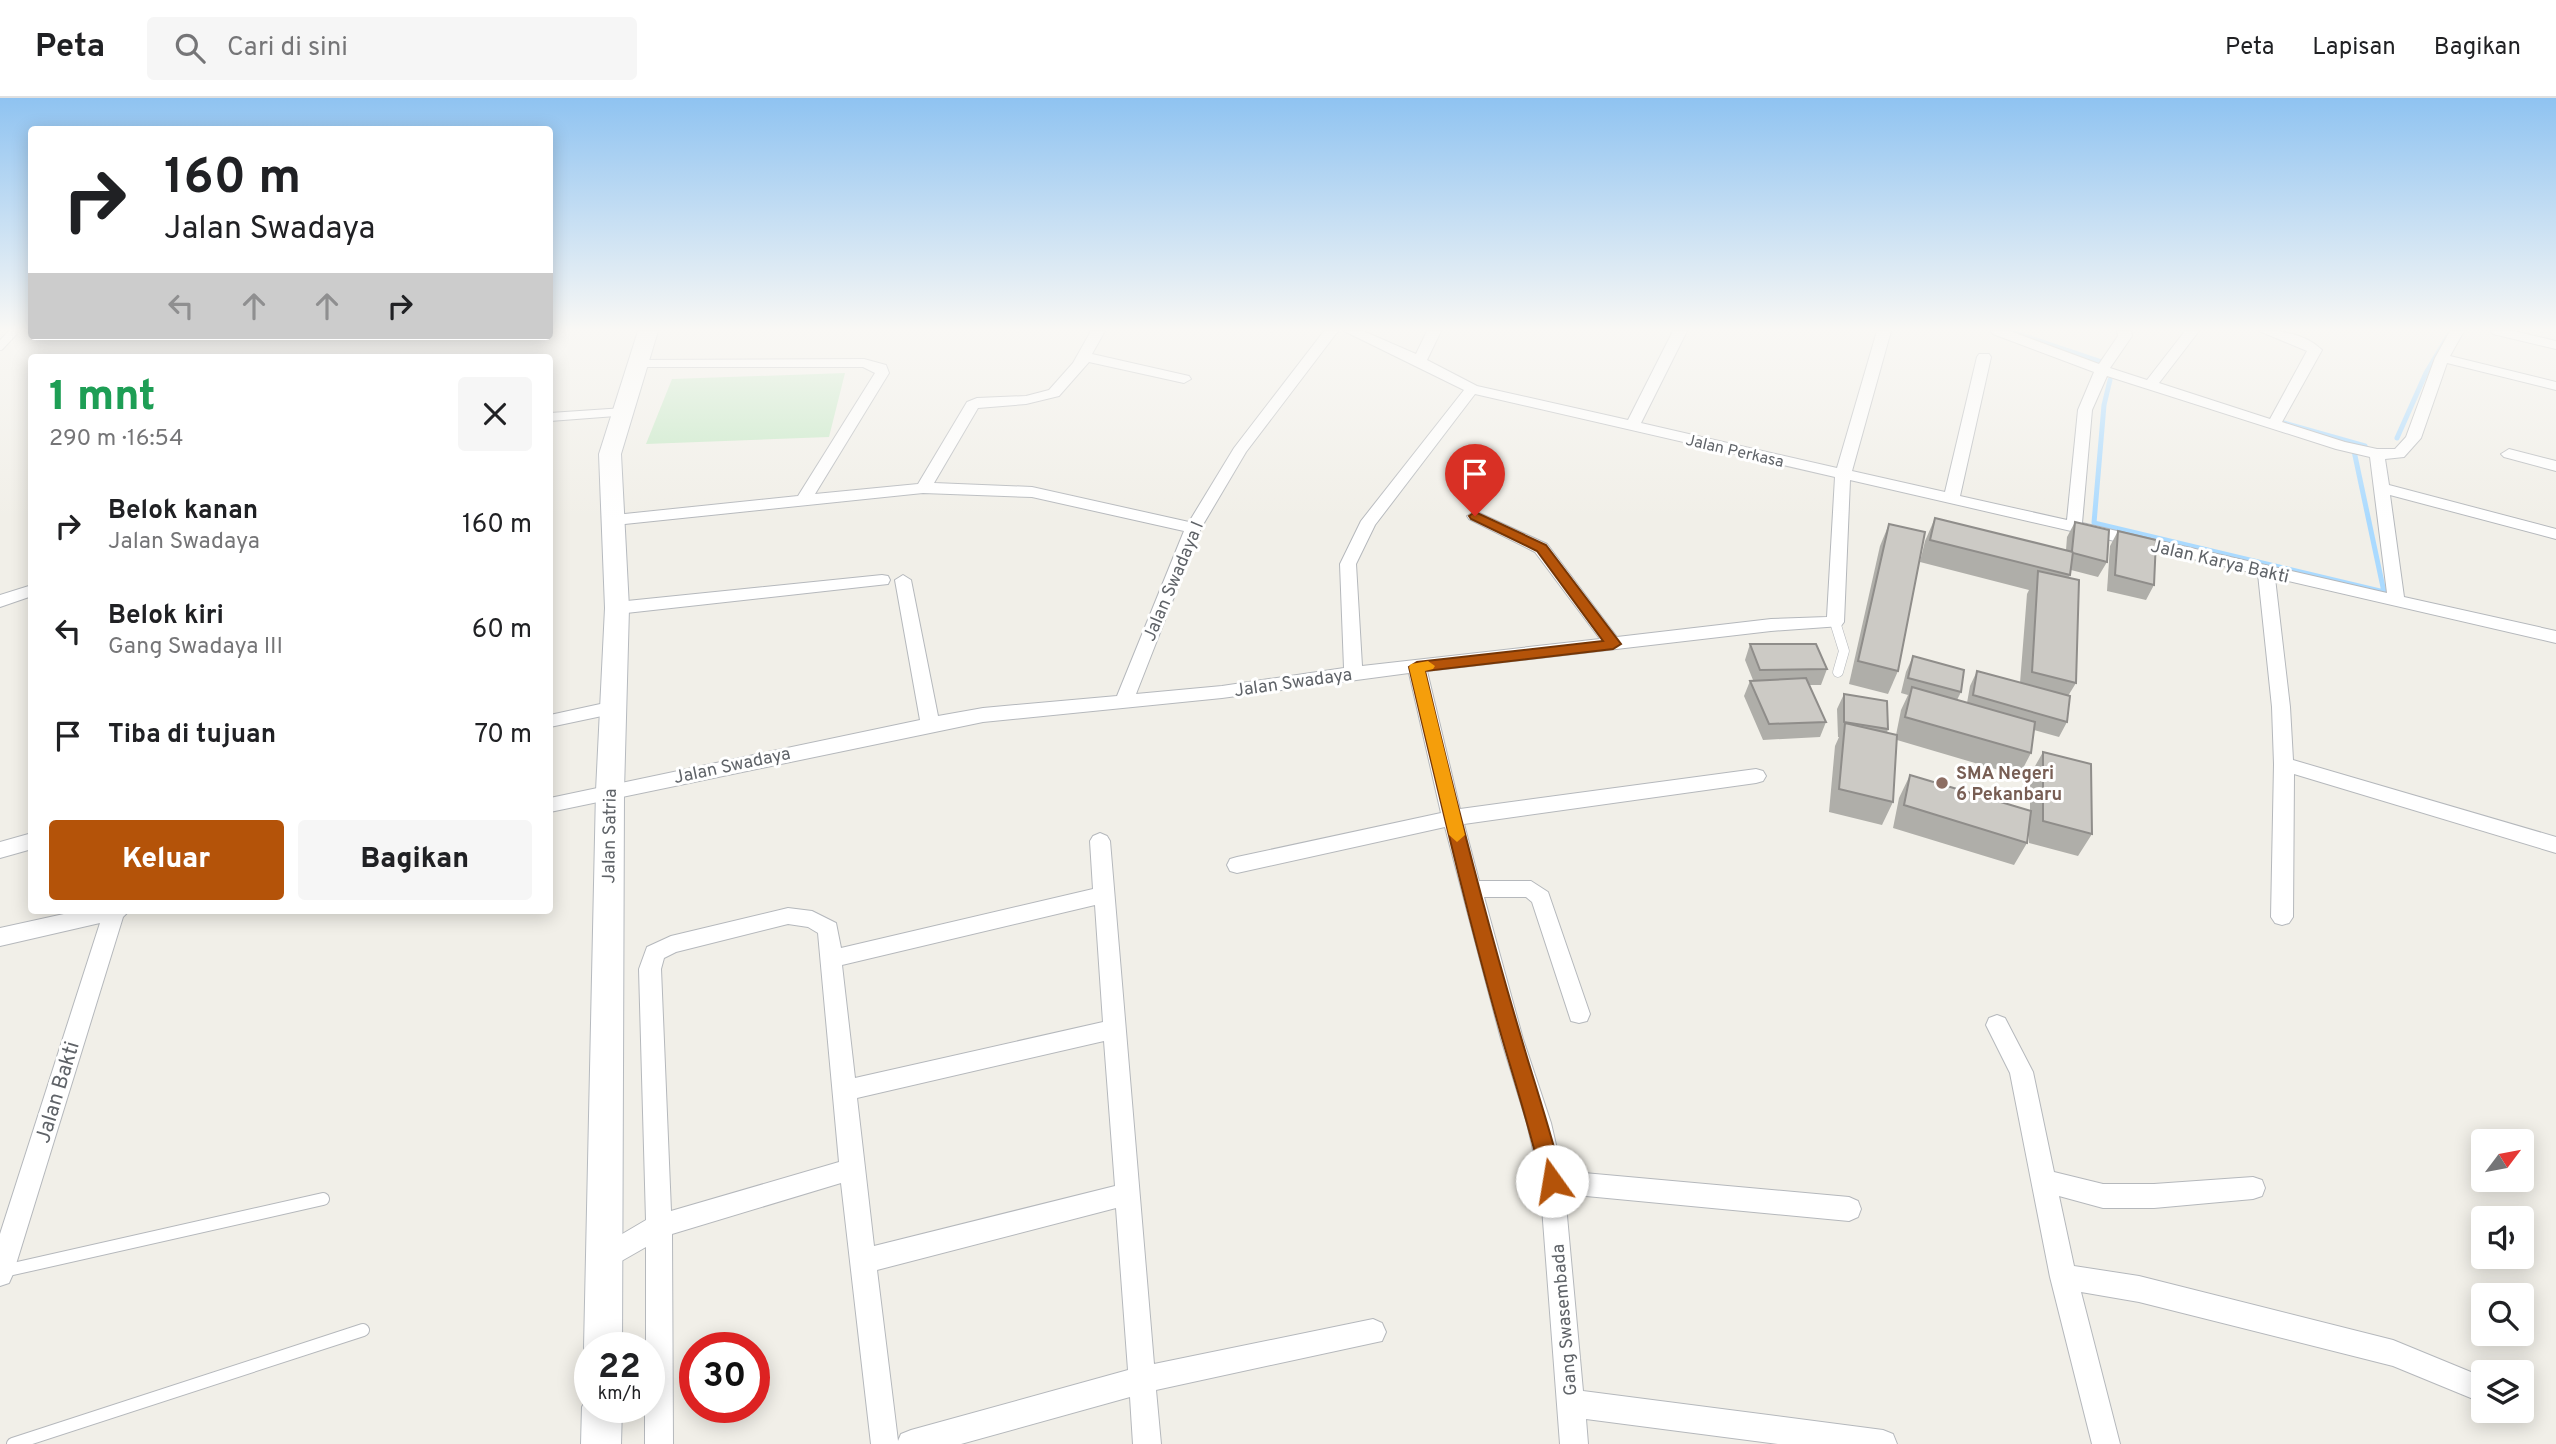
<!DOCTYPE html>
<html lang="id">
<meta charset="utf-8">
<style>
:root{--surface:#fff;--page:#f6f6f6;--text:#202124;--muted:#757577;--line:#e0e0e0;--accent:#b45309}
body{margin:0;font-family:Overpass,sans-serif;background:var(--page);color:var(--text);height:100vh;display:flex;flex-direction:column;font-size:26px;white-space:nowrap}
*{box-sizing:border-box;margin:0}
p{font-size:23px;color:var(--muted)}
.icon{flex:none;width:38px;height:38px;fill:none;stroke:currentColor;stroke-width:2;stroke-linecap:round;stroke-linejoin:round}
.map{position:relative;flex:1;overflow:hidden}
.panel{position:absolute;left:28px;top:256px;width:525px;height:560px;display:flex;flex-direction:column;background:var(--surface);border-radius:7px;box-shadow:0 4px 18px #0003}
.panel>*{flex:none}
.hud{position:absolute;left:28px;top:28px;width:525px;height:214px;border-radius:7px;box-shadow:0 4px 18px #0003;background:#fff;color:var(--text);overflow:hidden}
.needle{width:46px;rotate:58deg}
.fabs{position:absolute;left:2471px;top:1031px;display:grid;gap:14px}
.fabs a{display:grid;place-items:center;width:63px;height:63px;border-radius:7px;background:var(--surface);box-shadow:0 4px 18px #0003;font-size:35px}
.speed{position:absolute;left:574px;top:1234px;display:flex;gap:14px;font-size:35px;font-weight:700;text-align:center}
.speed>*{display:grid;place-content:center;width:91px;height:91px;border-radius:50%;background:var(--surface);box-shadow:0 4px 18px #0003;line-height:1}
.speed small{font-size:18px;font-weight:400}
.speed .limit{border:10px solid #d22;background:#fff;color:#111}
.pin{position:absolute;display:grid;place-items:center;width:60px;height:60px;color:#fff;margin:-72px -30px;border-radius:50% 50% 50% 0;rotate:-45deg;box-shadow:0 0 7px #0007}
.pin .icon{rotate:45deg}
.me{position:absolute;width:77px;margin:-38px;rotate:347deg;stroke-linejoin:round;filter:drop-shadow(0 0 5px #0008)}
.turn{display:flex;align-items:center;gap:24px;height:147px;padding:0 21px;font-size:32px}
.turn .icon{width:91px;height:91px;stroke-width:2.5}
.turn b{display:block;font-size:49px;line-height:60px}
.lanes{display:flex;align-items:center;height:66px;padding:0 21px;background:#0003;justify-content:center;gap:35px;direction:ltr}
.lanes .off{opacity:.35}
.round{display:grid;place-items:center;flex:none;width:74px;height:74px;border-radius:7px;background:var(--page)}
.overview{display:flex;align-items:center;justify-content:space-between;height:119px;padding:0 21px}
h1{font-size:42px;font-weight:800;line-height:52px;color:#1e9e55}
.cta{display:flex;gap:14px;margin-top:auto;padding:14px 21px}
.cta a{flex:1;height:80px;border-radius:7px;background:var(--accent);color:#fff;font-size:28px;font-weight:800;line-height:80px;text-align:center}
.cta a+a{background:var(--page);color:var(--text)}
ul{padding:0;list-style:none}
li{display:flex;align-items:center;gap:21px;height:105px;padding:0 21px}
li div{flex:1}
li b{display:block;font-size:26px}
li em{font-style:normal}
header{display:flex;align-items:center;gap:42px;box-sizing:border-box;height:98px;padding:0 35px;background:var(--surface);border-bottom:2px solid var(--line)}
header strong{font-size:33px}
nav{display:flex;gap:38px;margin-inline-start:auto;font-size:24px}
.search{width:490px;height:63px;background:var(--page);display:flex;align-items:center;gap:18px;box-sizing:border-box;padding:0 24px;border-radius:7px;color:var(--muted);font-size:26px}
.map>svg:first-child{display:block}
.green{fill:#c5e8c5}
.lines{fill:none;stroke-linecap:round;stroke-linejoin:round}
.stream{stroke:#aadaff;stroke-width:5}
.lane-far2-casing{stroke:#b5b8bc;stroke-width:10}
.lane-far1-casing{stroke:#b5b8bc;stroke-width:11}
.lane-casing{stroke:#b5b8bc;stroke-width:14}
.street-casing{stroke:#b5b8bc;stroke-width:2}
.secondary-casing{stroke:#b6babf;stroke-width:2}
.lane-far2{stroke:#fff;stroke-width:8}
.lane-far1{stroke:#fff;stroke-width:10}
.lane{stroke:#fff;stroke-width:12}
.street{fill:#fff;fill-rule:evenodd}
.secondary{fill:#fff;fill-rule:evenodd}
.wall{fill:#afaea9}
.building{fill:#cccac5;stroke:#8f8d8a;stroke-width:2}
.route{fill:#b45309;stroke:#753606;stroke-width:2}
.slow{fill:#f59e0b}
.education-dot{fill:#8d6e63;stroke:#fff;stroke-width:2.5}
.labels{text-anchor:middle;stroke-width:6;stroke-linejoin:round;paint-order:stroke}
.far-street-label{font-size:16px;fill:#5f6368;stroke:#fff}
.street-label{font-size:18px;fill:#5f6368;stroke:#fff}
.education-label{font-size:18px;font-weight:bold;fill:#785e54;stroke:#fff;text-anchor:start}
.near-street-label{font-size:21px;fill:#5f6368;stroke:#fff}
</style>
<header>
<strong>Peta</strong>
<div class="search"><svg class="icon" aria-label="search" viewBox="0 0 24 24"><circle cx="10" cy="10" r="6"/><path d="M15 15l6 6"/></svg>Cari di sini</div>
<nav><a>Peta</a><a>Lapisan</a><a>Bagikan</a></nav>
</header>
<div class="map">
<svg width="2556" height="1346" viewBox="0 0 2556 1346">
<rect width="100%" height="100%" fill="#f1efe8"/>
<path class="green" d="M845,275L829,339L646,346L672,281Z"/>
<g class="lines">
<g class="stream">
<path d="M2009,233L2099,263"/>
<path d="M2110,282L2104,307L2094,425L2384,494L2354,353L2351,352"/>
<path d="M2284,325L2365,348"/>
<path d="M2397,340L2426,275L2451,233"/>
</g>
<g class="lane-far2-casing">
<path id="lane-far2" d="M0,248L14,233"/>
</g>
<g class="lane-far1-casing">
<path id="lane-far1" d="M1835,524L1844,553L1838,574"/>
</g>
<g class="lane-casing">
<g id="lane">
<path d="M4,1173L323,1101"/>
<path d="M13,1346L363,1232"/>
</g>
</g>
<g class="street-casing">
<g id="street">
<path d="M1091,233H1105L1092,256L1189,278L1191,281L1184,285L1089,264L1059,298L1026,306L978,310L934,385L1032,389L1189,424L1234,350L1324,233H1338L1246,354L1201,430L1136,596L1222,588L1344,570L1340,466L1361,423L1464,292L1344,233H1363L1416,256L1427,233H1441L1427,262L1477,288L1628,322L1673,233H1687L1641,325L1837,370L1877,233H1891L1852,373L1945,394L1977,259L1979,256H1989L1991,259L1960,398L2067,422L2078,312L2094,274L1993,236L1991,233H2010L2099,266L2118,238L2117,233H2131L2132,238L2110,270L2147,282L2185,233H2199L2159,285L2270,321L2307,253L2259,233C2281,232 2306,236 2322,252L2282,324L2345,344L2377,351H2395L2406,339L2435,260L2450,233H2464L2450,258L2556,284V292L2447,265L2421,340L2404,359L2385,361L2389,387L2556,431V441L2390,397L2404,499L2556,533V545L2275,480L2290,609L2293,662L2556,739V755L2294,676L2293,819L2289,825L2282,827L2275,825L2271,819L2274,666L2272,609L2258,476L1850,382L1844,524L1841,528L1771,533L1427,573L1460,711L1756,671L1763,673L1766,678L1763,683L1756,685L1464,726L1479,783H1531L1548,794L1590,916L1587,923L1579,925L1571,923L1532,804L1526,799H1484L1523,941L1551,1025L1562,1073L1849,1099L1858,1103L1861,1111L1858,1119L1849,1123L1565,1096L1583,1293L1883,1332L1893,1336L1897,1346H1778L1586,1321L1588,1346H1560L1540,1083L1527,1025L1501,941L1445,729L1237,775L1230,773L1227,767L1230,761L1237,759L1441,715L1409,575L1222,600L983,624L550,714V700L920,622L895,482L903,477L911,482L938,618L983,610L1117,598L1184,433L1032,399L923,395L615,427L607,422L615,417L798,398L875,275L863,269H638L633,268V262L864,261L886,267L889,275L815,396L918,386L967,304L977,300L1026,298L1049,292L1073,265ZM2107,278L2336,351L2370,359L2387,495L2082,425L2092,312ZM1475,296L1835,379L1827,519L1771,521L1617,539L1547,446L1475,413L1467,418L1469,421L1535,454L1600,541L1362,568L1356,466L1375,427Z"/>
<path d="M2491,233H2514L2556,243V251L2493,236Z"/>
<path d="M624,310L629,311L631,314L629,317L550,323V315Z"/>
<path d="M2509,351L2556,363V373L2504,359L2501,356Z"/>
<path d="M882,477L888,478L890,482L888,486L617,516L608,510L617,504Z"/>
<path d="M32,487V498L0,509V497Z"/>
<path d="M614,603L621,604L623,609L621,614L550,629V617Z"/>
<path d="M32,735V751L0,760V744Z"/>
<path d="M1100,735L1107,738L1110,743L1154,1266L1373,1221L1382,1225L1386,1234L1382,1243L1156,1292L1161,1346H1133L1130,1299L961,1346H871L841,1085L672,1136L673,1346H645V1309H649V1250H646V1149L604,1173L595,1170L591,1161L595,1152L646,1122L639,871L647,849L671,838L788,810L812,813L836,825L841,850L1093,791L1090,743L1093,738ZM1095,807L1103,924L855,980L842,867ZM788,826L808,829L818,835L839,1064L671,1113L661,871L664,860L676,854ZM1104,943L1115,1088L874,1148L857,1000ZM1116,1110L1128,1272L911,1332L901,1336L898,1343L877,1172Z"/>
<path d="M82,812H130L123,819L13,1176L9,1185L0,1188V1136L100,825L0,848V830Z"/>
<path d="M1997,917L2005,920L2033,974L2054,1074L2103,1086H2154L2253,1079L2262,1082L2265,1090L2262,1098L2253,1101L2154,1110H2103L2059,1098L2074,1168L2139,1178L2393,1242L2483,1279V1305L2393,1268L2139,1204L2081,1194L2120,1346H2092L2050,1179L2010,975L1986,927L1989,920Z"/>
</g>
</g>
<g class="secondary-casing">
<g id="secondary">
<path d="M638,233H658L621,356L629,510L624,693L622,1250H590V1264L584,1250L596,693L605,510L599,356Z"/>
<path d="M590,1294V1309H622L621,1346H581L582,1309Z"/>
</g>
</g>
<use href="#lane-far2" class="lane-far2"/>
<use href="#lane-far1" class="lane-far1"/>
<use href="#lane" class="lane"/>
<use href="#street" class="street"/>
<use href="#secondary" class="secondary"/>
</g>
<g class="wall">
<path d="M1935,420L2066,452L2067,439L2075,424L2107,464L2098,479L2071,472L2069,480L2076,585L2068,598L2067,624L2059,639L2034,632L2031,655L2019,678L1897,642L1893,704L1882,727L1829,714L1835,648L1839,639H1838L1837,611L1844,596L1888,631L1887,635L1896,637L1901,612L1908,597L1901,595L1906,574L1913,558L1961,594L1957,602L1967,605L1970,588L1977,573L2020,585L2027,496L2029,492L1920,464L1925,443Z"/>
<path d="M1889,426L1898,573L1888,596L1849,586L1880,448Z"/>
<path d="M2118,433L2154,487L2146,502L2107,493L2110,448Z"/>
<path d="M1750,546L1827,571L1821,587H1809L1826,624L1820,639L1763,642L1744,598L1750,583L1753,582L1745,562Z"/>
<path d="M2043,654L2092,736L2078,758L2029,745V731L2027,745L2014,767L1893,730L1899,700L1910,677L2030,713V677Z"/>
</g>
<g class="building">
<path d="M1935,420L2073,454L2070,477L1930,442Z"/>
<path d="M2075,424L2109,432L2107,464L2073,455L2072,453Z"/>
<path d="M1889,426L1925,434L1898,573L1858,563Z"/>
<path d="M2118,433L2156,442L2154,487L2115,477Z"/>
<path d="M2038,473L2079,482L2076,585L2032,574Z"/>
<path d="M1750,546H1816L1827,571L1760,572Z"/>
<path d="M1913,558L1964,572L1961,594L1908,580Z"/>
<path d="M1977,573L2070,598L2067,624L1973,597Z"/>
<path d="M1806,580L1826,624L1769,626L1750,583Z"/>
<path d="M1912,589L2035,624L2031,655L1905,619Z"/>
<path d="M1844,596L1887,603L1888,631L1844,624Z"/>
<path d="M1845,625L1897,637L1893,704L1839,691Z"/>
<path d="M2043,654L2091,666L2092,736L2043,723Z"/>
<path d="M1910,677L2031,713L2027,745L1904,707Z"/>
</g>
<linearGradient id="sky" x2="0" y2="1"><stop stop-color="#8fc3f1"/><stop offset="0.55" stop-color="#f9f8f5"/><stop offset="1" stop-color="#f9f8f5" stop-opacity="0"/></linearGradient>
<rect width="2556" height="421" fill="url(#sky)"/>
<path class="route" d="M1475,414L1546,447L1621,546L1613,551L1425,573C1454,696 1485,818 1521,939C1535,987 1551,1034 1563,1083L1560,1089L1552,1092L1545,1089L1542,1083C1531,1034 1516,988 1502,940C1467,817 1438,693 1409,569L1417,564L1603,543L1537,453L1471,421L1469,418Z"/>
<path class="slow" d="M1428,563L1435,568L1433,571L1425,573L1465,737L1457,744L1449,737L1409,569L1411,566Z"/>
<circle class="education-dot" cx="1942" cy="685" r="7"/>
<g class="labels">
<g class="far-street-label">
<text transform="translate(1735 352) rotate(13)" y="6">Jalan Perkasa</text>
</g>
<g class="street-label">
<text transform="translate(2220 463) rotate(13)" y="6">Jalan Karya Bakti</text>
<text transform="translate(1173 483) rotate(-67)" y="6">Jalan Swadaya I</text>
<text transform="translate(1293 584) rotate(-8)" y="6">Jalan Swadaya</text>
<text transform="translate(732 667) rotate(-12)" y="6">Jalan Swadaya</text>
<text transform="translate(609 738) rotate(-89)" y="6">Jalan Satria</text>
<text transform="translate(1564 1222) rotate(-95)" y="6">Gang Swasembada</text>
</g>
<g class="education-label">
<text x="1956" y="681">SMA Negeri<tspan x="1956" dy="21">6 Pekanbaru</tspan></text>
</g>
<g class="near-street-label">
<text transform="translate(57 994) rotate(-73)" y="7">Jalan Bakti</text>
</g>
</g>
</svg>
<div class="fabs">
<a><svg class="needle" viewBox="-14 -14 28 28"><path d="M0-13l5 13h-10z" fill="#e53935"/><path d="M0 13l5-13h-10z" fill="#757577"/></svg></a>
<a><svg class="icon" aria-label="sound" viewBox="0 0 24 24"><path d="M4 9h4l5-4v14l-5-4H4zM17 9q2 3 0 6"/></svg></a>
<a><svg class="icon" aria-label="search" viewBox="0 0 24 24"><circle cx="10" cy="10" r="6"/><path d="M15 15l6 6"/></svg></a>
<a><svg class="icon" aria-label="layers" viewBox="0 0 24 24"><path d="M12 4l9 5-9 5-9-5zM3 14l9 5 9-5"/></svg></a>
</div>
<div class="speed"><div>22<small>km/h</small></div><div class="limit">30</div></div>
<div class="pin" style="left:1475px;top:418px;background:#d93025"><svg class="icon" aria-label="arrive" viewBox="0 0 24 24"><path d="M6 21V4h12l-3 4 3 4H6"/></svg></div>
<svg class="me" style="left:1552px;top:1083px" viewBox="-20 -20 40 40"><circle r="19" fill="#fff"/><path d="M0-13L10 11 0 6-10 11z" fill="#b45309"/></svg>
<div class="hud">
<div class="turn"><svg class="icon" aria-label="right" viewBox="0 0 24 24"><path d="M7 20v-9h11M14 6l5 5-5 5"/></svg><div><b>160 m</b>Jalan Swadaya</div></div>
<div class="lanes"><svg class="icon off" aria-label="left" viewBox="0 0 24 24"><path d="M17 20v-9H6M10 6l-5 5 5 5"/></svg><svg class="icon off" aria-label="ahead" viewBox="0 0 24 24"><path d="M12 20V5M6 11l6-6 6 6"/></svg><svg class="icon off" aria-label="ahead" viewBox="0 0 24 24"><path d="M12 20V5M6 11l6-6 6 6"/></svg><svg class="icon" aria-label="right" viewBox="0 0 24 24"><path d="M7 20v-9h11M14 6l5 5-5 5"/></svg></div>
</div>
<section class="panel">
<div class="overview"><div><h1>1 mnt</h1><p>290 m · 16:54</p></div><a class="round"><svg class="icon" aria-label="close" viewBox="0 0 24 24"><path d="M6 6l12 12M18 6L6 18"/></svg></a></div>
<ul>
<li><svg class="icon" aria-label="right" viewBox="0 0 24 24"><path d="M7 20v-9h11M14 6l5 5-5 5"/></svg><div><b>Belok kanan</b><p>Jalan Swadaya</p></div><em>160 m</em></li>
<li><svg class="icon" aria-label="left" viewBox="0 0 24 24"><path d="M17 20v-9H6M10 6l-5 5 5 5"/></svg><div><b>Belok kiri</b><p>Gang Swadaya III</p></div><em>60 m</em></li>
<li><svg class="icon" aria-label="arrive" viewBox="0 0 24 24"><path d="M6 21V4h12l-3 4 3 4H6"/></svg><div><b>Tiba di tujuan</b></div><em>70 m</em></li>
</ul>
<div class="cta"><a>Keluar</a><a>Bagikan</a></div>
</section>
</div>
